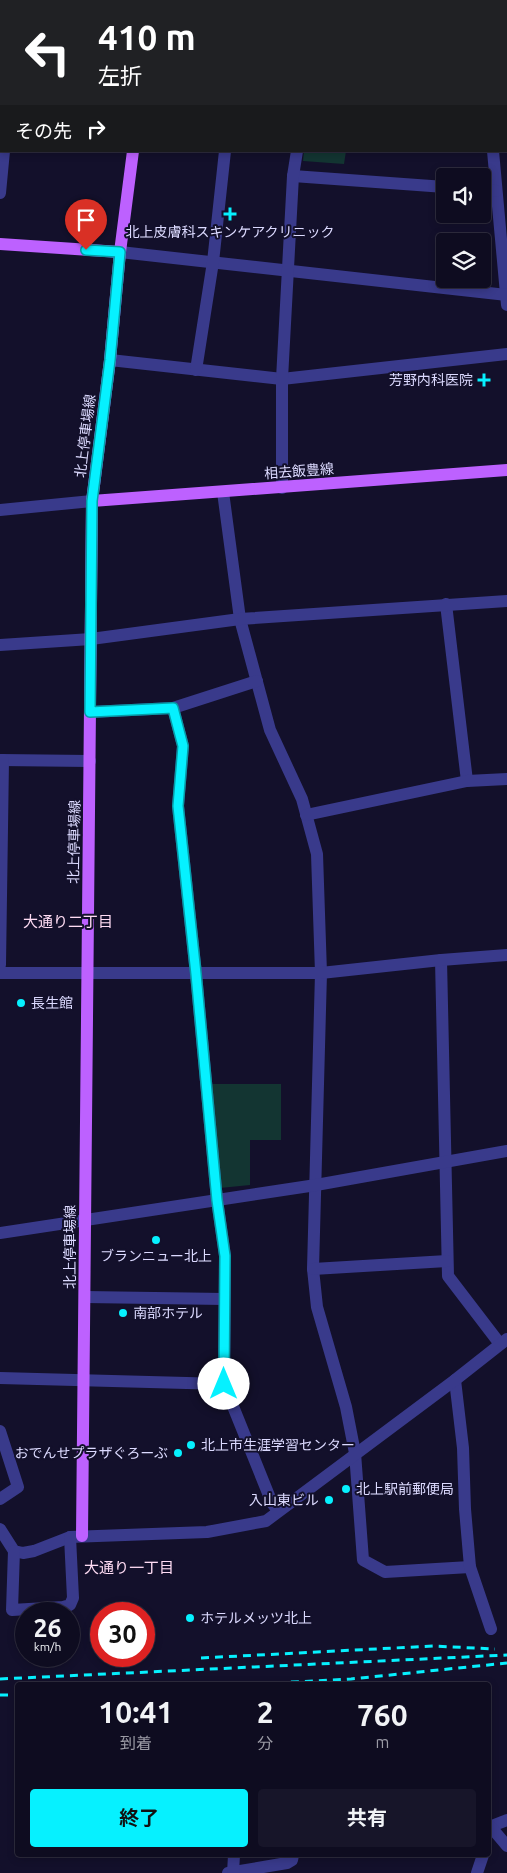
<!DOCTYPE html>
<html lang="ja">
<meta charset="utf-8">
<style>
:root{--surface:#0e0c20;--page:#171529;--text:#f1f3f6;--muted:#9b9ba5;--line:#2e2c3e;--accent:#06f1ff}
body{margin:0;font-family:Ubuntu,"Noto Sans JP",sans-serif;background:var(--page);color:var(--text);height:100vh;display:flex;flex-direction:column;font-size:19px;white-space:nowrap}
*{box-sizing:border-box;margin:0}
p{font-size:16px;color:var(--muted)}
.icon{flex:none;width:28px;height:28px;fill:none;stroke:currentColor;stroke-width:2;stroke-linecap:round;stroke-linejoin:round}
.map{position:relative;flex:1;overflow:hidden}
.drawer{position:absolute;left:15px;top:1682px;width:476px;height:175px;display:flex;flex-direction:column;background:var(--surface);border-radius:5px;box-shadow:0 2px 8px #0003,0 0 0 1px var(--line)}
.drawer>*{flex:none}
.hud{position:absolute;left:0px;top:0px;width:508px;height:152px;box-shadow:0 2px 8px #0003,0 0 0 1px var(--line);background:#202124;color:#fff;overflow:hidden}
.controls{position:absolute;left:436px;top:168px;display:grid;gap:10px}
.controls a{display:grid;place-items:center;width:55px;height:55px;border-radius:5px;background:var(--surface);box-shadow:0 2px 8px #0003,0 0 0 1px var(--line);font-size:25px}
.speed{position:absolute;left:15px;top:1602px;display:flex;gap:10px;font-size:25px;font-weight:700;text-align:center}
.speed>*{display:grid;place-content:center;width:65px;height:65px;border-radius:50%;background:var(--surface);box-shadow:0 2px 8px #0003,0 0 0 1px var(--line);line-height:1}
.speed small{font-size:12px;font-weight:400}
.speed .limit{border:8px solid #d22;background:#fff;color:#111}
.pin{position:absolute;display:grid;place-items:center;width:42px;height:42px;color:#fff;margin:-51px -21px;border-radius:50% 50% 50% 0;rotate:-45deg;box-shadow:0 0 5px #0007}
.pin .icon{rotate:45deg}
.me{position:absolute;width:55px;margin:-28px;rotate:0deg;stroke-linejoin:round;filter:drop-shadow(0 0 4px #0008)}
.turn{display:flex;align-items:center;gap:18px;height:105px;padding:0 15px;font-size:22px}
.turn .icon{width:65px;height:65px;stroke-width:2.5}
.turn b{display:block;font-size:35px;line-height:42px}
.then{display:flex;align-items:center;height:48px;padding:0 15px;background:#0003;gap:10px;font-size:19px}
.eta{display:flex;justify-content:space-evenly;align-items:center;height:85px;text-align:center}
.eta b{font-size:30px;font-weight:700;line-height:35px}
.action{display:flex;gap:10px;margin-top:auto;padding:10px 15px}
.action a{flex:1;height:58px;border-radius:5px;background:var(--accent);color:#111;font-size:20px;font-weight:700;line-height:58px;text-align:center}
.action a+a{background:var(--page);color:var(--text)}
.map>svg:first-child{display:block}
.green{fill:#133532}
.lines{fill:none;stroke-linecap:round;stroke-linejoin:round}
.minor{stroke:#393a8b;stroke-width:12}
.major{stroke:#bd61ff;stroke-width:12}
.rail{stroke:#06f1ff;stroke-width:3;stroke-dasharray:8 6;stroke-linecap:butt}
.route-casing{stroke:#049da6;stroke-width:12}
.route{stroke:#06f1ff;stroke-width:9}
.poi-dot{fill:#06f1ff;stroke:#13102b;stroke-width:2}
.labels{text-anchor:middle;stroke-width:4;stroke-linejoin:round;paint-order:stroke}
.poi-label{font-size:14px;fill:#dcdaff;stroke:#13102b;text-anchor:start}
.street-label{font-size:14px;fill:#dcdaff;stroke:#13102b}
.neighbourhood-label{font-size:15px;fill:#ffdcf4;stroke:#13102b}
</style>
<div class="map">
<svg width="507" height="1873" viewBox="0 0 507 1873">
<rect width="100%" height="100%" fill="#13102b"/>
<g class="green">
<path d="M304,151H346L344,164L303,161Z"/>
<path d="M212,1084H281V1140H250V1185L220,1188Z"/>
</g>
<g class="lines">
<g class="minor">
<path d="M480,0V1"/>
<path d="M21,1V0"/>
<path d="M239,1V0"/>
<path d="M314,1V0"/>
<path d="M0,22H1"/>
<path d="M506,79H507"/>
<path d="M493,151L507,305"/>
<path d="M293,176L445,187"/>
<path d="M482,190L496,191"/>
<path d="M0,193L4,151"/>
<path d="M120,252L507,295"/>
<path d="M110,360L282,379L507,354"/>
<path d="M196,370L213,262L225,151"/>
<path d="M282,488V379L293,176L297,151"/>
<path d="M223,492L240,619L270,730L302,799L317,854L321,973L313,1269L317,1307L346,1407L355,1453L363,1560L385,1572L470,1567"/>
<path d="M0,510L92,501"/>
<path d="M446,604L467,781"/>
<path d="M0,645L91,639L240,619L507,601"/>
<path d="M173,708L183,746L178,806L196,974L217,1200L225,1256L224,1384L272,1503L278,1511"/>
<path d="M90,712L173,708L257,681"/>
<path d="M0,760L90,761"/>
<path d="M306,815L467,781L507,779"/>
<path d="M441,960L448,1276L500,1344"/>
<path d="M0,965L3,760"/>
<path d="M0,973H321L441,960L507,955"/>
<path d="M0,1233L316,1185L507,1151"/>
<path d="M313,1269L447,1261"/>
<path d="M85,1297L224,1299"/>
<path d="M0,1378L224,1384"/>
<path d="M455,1380L463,1448L465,1509L470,1567L491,1629"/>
<path d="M0,1431L18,1487L0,1499"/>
<path d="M0,1529L14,1551L23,1553L34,1551L70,1537L207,1532L266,1521L455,1380L507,1339"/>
<path d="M14,1551L12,1610L63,1607L70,1605L73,1598L70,1537"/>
<path d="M489,1827L507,1820"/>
<path d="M491,1827L507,1846"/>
<path d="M228,1873L287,1863L292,1860L293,1855"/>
<path d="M233,1873L234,1855"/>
<path d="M477,1873L483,1855"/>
</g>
<g class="major">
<path d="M151,1V0"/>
<path d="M0,244L120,252"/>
<path d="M92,501L507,470"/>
<path d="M82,1536L92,501L110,360L120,252L133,151"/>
</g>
<g class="rail">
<path d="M201,1658L433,1646L495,1649"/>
<path d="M0,1679L507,1655"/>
<path d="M235,1685L351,1679L507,1663"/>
<path d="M0,1695H18"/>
</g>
</g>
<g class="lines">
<g class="route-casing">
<path id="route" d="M86,250L120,252L110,360L92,501L90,712L173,708L183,746L178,806L196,974L217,1200L225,1256L224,1384"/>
</g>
<use href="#route" class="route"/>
</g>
<g class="poi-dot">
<path d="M227.5 206.5h5v5h5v5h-5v5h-5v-5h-5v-5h5z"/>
<path d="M481.5 372.5h5v5h5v5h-5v5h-5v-5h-5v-5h5z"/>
<circle cx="21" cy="1003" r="5"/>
<circle cx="156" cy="1240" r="5"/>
<circle cx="123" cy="1313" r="5"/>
<circle cx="191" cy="1445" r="5"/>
<circle cx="178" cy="1453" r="5"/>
<circle cx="346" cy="1489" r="5"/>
<circle cx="329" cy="1500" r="5"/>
<circle cx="190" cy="1618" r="5"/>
</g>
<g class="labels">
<g class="poi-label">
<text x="230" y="237" text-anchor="middle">北上皮膚科スキンケアクリニック</text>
<text x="473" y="385" text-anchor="end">芳野内科医院</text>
<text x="31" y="1008">長生館</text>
<text x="156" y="1261" text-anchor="middle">ブランニュー北上</text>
<text x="133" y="1318">南部ホテル</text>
<text x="201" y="1450">北上市生涯学習センター</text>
<text x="168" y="1458" text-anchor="end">おでんせプラザぐろーぶ</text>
<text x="356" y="1494">北上駅前郵便局</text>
<text x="319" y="1505" text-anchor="end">入山東ビル</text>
<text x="200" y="1623">ホテルメッツ北上</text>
</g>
<g class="street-label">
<text transform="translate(85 436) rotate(-83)" y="5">北上停車場線</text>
<text transform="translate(299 471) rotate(-4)" y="5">相去飯豊線</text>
<text transform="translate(74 842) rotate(-89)" y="5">北上停車場線</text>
<text transform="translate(70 1247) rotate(-90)" y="5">北上停車場線</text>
</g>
<g class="neighbourhood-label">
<text x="68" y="927">大通り二丁目</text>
<text x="129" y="1573">大通り一丁目</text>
</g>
</g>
</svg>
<div class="controls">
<a><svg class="icon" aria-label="sound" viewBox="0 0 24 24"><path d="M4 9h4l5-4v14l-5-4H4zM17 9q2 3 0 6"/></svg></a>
<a><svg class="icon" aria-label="layers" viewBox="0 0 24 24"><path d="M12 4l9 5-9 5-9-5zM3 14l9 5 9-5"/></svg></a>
</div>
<div class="speed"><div>26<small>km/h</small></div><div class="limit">30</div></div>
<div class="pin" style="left:86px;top:250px;background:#d93025"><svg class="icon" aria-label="arrive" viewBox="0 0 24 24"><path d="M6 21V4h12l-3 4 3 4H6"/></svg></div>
<svg class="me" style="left:224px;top:1384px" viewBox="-20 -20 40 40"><circle r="19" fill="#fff"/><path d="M0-13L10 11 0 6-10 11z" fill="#06f1ff"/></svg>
<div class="hud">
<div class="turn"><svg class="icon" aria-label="left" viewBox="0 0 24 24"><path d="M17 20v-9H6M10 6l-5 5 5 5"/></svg><div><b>410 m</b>左折</div></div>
<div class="then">その先<svg class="icon" aria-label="right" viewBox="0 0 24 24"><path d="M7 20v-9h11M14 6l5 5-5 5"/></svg></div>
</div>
<section class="drawer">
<div class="eta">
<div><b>10:41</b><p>到着</p></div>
<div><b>2</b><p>分</p></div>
<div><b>760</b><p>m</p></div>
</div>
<div class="action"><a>終了</a><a>共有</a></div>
</section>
</div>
